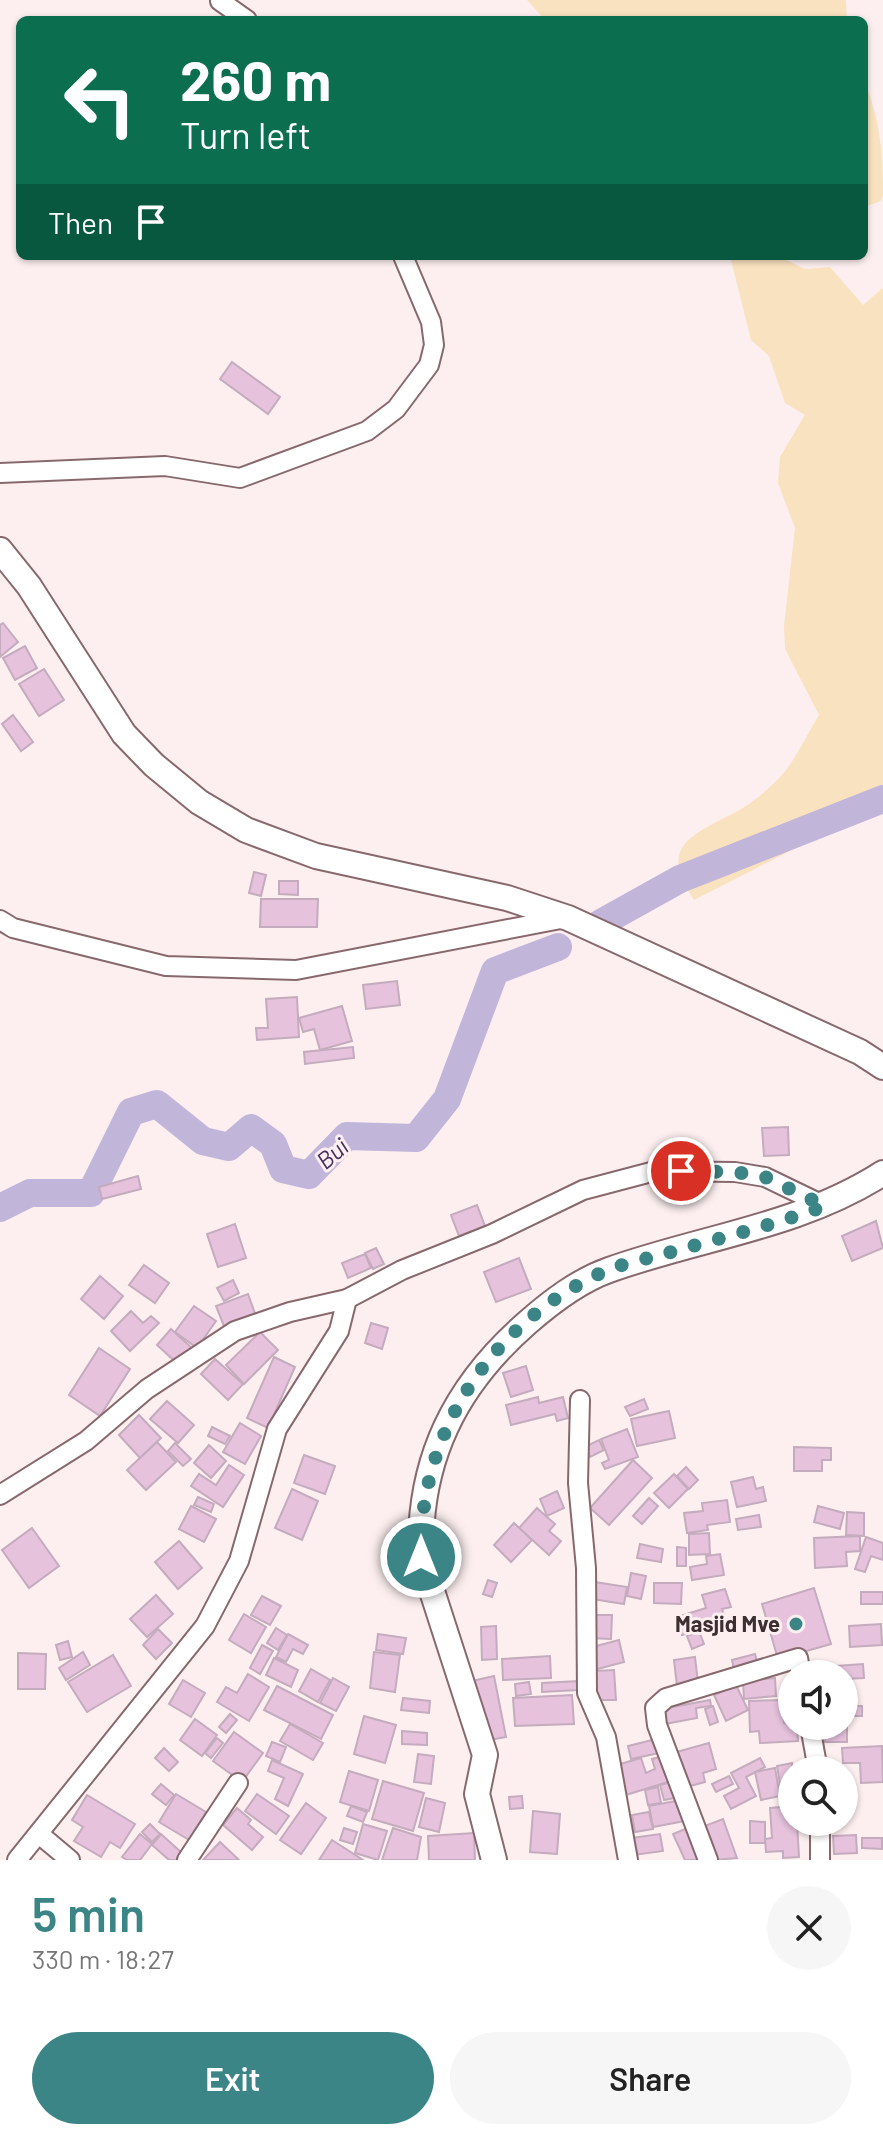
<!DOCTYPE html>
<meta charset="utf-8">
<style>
:root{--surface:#fff;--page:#f6f6f6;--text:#222;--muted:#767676;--accent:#3c8587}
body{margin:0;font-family:Barlow,sans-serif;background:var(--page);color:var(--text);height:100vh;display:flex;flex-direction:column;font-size:30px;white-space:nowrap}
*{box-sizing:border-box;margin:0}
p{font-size:26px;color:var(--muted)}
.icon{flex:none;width:44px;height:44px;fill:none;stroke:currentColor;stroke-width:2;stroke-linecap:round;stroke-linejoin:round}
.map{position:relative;height:1860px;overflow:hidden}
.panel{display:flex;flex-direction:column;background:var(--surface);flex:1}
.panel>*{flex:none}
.top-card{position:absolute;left:16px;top:16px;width:852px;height:244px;border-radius:12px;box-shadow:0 2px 6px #0004;background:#0b6e4f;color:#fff;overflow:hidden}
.controls{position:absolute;left:778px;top:1660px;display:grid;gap:16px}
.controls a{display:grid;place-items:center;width:80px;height:80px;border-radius:50%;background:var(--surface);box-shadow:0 2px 6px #0004;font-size:40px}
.pin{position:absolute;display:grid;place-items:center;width:68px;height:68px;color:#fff;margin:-34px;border:4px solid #fff;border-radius:50%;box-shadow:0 2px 8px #0007}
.me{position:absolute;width:88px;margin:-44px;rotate:0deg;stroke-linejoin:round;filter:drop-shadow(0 0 6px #0008)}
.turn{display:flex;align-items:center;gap:28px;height:168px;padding:0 32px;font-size:36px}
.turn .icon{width:104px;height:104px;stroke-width:2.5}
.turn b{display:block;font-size:56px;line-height:68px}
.then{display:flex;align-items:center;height:76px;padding:0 32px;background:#0003;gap:16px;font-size:30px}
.round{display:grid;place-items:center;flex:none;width:84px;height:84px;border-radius:42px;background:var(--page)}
.head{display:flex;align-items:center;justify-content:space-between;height:136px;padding:0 32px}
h1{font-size:48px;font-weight:600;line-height:60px;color:var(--accent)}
.cta{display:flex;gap:16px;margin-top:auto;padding:16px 32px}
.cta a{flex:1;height:92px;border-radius:48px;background:var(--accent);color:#fff;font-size:32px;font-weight:600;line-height:92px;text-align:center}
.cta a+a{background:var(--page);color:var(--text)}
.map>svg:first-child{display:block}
.green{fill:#f9e2bf}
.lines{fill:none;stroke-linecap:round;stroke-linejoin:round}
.river{stroke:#c2b5da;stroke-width:28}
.building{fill:#e6c2dd;stroke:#c4abbd;stroke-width:2}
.minor-casing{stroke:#87696d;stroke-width:22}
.major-casing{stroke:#87696d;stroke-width:28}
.minor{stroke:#fff;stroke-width:18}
.major{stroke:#fff;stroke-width:24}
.route{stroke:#3c8587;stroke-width:14;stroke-dasharray:0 25.2}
.poi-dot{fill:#3c8587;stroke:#fdeff0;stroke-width:3}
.labels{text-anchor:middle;stroke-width:6;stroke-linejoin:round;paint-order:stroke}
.poi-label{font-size:22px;font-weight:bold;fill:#3c2f31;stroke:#fdeff0;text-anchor:end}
.water-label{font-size:24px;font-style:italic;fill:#443061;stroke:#fdeff0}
</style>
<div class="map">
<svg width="883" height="1860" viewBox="0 0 883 1860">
<rect width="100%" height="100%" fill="#fdeff0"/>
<g class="green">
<path d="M527,0H846L847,20H545Z"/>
<path d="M864,80C880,119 883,153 883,195L881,201L864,207Z"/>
<path d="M730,256H786L784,259L805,269L830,267L863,305L883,288V793L847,800L796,848L694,900C657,846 692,835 736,812C749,805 764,793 775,782C793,766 806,736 819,715L785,649L784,626L795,528L778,483L780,457L805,415L785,403L769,356L751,340Z"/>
</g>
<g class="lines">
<g class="river">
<path d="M601,923L680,879L883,799"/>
<path d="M0,1208L30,1193H91L131,1112L157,1104L203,1141L229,1147L251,1128L273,1144L283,1169L309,1175L347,1136L416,1138L447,1099L495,971L558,947"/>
</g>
</g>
<g class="building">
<path d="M232,362L280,397L268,414L220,379Z"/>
<path d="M3,623L18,642L0,657V625Z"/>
<path d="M25,646L37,668L15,680L3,658Z"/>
<path d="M44,669L64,700L39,716L19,684Z"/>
<path d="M13,715L33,742L21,751L2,724Z"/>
<path d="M254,872L266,875L261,896L249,893Z"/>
<path d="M279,881H298V895L279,894Z"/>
<path d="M261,899H318L317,927H260Z"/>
<path d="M397,981L400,1005L366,1009L363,985Z"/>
<path d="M297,997L299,1037L257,1040L256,1028H268L266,999Z"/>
<path d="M342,1006L352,1041L320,1050L314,1029L303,1032L299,1018Z"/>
<path d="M353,1047L354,1058L305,1064L304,1052Z"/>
<path d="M788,1127L789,1155L764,1156L762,1128Z"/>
<path d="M138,1176L141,1189L102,1199L99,1187Z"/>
<path d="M477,1205L485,1226L459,1236L451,1215Z"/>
<path d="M876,1221L883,1248L852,1261L842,1236Z"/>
<path d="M235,1224L246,1258L218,1267L207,1234Z"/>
<path d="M376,1248L384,1264L373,1269L365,1253Z"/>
<path d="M365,1254L371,1268L348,1278L342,1263Z"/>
<path d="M519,1258L531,1289L496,1302L484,1272Z"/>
<path d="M144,1265L169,1283L155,1303L129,1285Z"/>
<path d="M100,1276L123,1296L104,1319L81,1299Z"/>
<path d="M233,1280L239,1293L224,1301L217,1288Z"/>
<path d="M248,1294L257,1319L226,1331L216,1306Z"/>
<path d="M194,1306L216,1321L197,1348L175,1332Z"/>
<path d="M131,1311L143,1323L151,1316L159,1323L130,1351L111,1331Z"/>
<path d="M371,1323L388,1328L382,1349L365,1343Z"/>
<path d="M171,1329L194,1350L180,1366L157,1345Z"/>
<path d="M260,1332L278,1350L244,1384L226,1365Z"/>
<path d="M99,1348L130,1369L100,1416L69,1395Z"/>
<path d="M274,1357L295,1367L268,1428L247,1418Z"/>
<path d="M215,1359L243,1384L228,1400L201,1374Z"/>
<path d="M526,1366L533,1390L511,1397L503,1373Z"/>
<path d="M538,1397L539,1403L563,1397L568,1418L557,1421L555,1414L511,1425L506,1405Z"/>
<path d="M644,1399L648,1409L630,1416L625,1407Z"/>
<path d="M167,1401L194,1425L178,1443L150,1419Z"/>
<path d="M669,1411L675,1438L637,1446L631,1419Z"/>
<path d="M139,1415L161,1438L140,1458L119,1435Z"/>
<path d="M240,1423L261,1436L245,1464L223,1452Z"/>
<path d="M212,1427L230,1436L225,1444L208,1436Z"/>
<path d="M627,1429L638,1457L605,1469L602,1463L609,1460L601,1439Z"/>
<path d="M599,1440L604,1450L590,1457L585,1447Z"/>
<path d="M157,1442L176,1462L146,1490L127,1470Z"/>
<path d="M175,1443L191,1459L183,1466L168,1451Z"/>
<path d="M209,1445L226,1461L211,1478L194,1463Z"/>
<path d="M794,1447L831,1448V1460H822V1471H794Z"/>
<path d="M304,1455L335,1466L325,1494L294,1483Z"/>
<path d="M633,1460L652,1478L609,1525L590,1508Z"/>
<path d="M229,1465L244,1475L223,1507L191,1486L199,1474L216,1485Z"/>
<path d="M686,1467L698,1480L689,1489L677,1476Z"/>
<path d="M674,1474L688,1489L669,1508L654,1493Z"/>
<path d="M753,1477L756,1489L763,1487L766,1501L737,1507L731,1482Z"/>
<path d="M292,1489L318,1501L302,1540L275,1528Z"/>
<path d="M557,1491L564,1508L547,1516L540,1499Z"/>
<path d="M198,1497L214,1504L211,1512L194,1505Z"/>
<path d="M649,1498L658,1506L642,1524L633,1516Z"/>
<path d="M727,1500L730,1522L707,1525L708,1530L687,1533L684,1513L703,1511L702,1503Z"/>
<path d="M191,1506L216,1519L204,1542L179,1529Z"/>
<path d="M818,1506L844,1513L840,1529L814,1522Z"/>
<path d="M537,1508L555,1524L549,1531L561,1541L549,1555L519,1528Z"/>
<path d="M847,1512L864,1513V1536L846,1535Z"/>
<path d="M759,1515L761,1527L738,1530L736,1519Z"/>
<path d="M514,1523L532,1540L511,1562L494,1545Z"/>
<path d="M32,1528L59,1566L29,1588L2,1550Z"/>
<path d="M709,1533L710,1554L689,1555V1534Z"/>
<path d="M860,1536V1551L846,1552L847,1566L815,1568L814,1538Z"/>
<path d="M866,1537L883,1543V1560L871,1556L865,1572L855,1569Z"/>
<path d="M179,1541L202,1568L178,1589L155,1562Z"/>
<path d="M640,1544L663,1549L661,1562L637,1558Z"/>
<path d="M677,1547L686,1548V1566H677Z"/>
<path d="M720,1554L724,1575L692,1580L690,1567L707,1564L706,1556Z"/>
<path d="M631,1573L646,1576L641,1599L627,1596Z"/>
<path d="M488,1580L497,1583L492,1597L483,1594Z"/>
<path d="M595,1582L627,1587L624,1604L592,1599Z"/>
<path d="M654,1583H682L681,1604L654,1603Z"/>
<path d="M814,1588L831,1644L778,1659L762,1604Z"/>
<path d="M725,1589L731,1607L722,1609L726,1622L682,1635L677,1617L706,1608L702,1595Z"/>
<rect x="861" y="1592" width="22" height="12"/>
<path d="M156,1595L173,1614L147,1637L130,1619Z"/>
<path d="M262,1596L281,1606L270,1625L251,1615Z"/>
<path d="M244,1614L266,1627L251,1653L229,1640Z"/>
<path d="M588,1615H612L611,1639L587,1638Z"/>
<path d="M881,1624L882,1645L850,1647L849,1626Z"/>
<path d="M496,1626L497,1659L482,1660L481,1627Z"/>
<path d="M276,1628L287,1635L278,1650L267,1643Z"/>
<path d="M158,1629L172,1643L156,1659L143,1645Z"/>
<path d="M699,1631L704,1644L692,1649L687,1636Z"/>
<path d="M288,1634L308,1645L303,1654L293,1649L286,1662L276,1657Z"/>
<path d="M378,1634L406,1638L403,1654L376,1650Z"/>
<path d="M619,1640L624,1662L590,1671L585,1649Z"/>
<path d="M68,1641L72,1657L60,1660L56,1645Z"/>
<path d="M262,1645L273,1651L260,1674L250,1668Z"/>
<path d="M83,1652L90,1665L66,1680L59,1668Z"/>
<path d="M374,1652L400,1655L395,1692L370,1688Z"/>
<path d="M18,1653L46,1654L45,1689H18Z"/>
<path d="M755,1654L758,1664L734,1670L732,1660Z"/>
<path d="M113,1655L131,1686L87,1712L68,1682Z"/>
<path d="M550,1656L551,1678L503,1680L502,1659Z"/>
<path d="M695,1657L698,1683L677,1686L674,1660Z"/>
<path d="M274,1658L298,1670L291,1687L266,1675Z"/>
<path d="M863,1664L864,1678L844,1679V1674H823L822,1667Z"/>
<path d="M311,1669L330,1680L318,1702L299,1691Z"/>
<path d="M614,1670L616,1700H596L594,1671Z"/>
<path d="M248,1674L269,1687L249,1721L217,1702L226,1687L237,1693Z"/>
<path d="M494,1676L506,1737L484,1741L472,1681Z"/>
<path d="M333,1678L349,1687L336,1711L320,1703Z"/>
<path d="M775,1678L776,1696L744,1699L743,1681Z"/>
<path d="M183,1680L205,1693L191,1717L169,1704Z"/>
<path d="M578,1681V1690L542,1692V1683Z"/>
<path d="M529,1682L531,1694L516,1696L515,1684Z"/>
<path d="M736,1685L748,1710L726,1721L714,1695Z"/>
<path d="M277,1686L333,1715L321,1739L264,1710Z"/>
<path d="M572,1695L574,1724L515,1726L513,1698Z"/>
<path d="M403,1698L430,1701L429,1713L401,1710Z"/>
<path d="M710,1700L711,1706L696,1708L697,1718L665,1724L662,1709Z"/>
<path d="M783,1700L784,1723L797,1726L798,1741L760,1743L759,1731L750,1732L749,1701Z"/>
<path d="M713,1706L718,1722L710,1725L705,1709Z"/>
<path d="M844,1706H862V1716H847V1742H825L824,1726H844Z"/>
<path d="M230,1714L237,1720L226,1733L219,1727Z"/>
<path d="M364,1716L396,1725L385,1763L354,1754Z"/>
<path d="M195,1719L217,1735L202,1756L180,1740Z"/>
<path d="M290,1724L323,1743L313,1760L280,1741Z"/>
<path d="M402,1731L427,1733V1745L402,1744Z"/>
<path d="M234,1732L263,1753L242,1782L213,1761Z"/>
<path d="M217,1738L223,1743L211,1758L205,1753Z"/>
<path d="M656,1739L659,1753L631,1759L628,1746Z"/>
<path d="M272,1742L286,1747L280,1762L266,1756Z"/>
<path d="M709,1743L716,1769L703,1773L705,1782L683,1788L673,1753Z"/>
<path d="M882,1746L883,1782L861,1783L860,1763H843L842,1748Z"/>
<path d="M164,1748L178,1762L169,1771L155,1758Z"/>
<path d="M418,1754L434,1756L431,1784L414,1782Z"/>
<path d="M663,1756L671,1781L626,1795L617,1765L641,1758L646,1773L655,1769L652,1759Z"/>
<path d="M760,1758L765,1767L746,1777L756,1796L731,1809L724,1796L739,1788L731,1773Z"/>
<path d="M272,1760L303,1774L288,1806L275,1799L284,1778L268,1771Z"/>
<path d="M792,1763V1793L782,1795L777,1766Z"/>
<path d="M775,1768L780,1796L761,1800L755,1772Z"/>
<path d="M349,1771L378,1780L369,1811L340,1802Z"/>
<path d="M729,1776L733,1784L716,1792L712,1784Z"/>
<path d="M383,1781L424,1793L413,1831L372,1819Z"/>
<path d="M676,1781L680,1797L664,1800L660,1785Z"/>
<path d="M161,1784L174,1795L166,1805L152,1794Z"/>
<path d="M658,1787L661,1803L648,1805L645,1790Z"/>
<path d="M176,1794L206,1812L189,1840L159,1822Z"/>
<path d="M257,1794L289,1816L276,1834L245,1811Z"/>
<path d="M87,1795L135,1824L120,1848L110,1842L101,1857L74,1841L83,1827L72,1820Z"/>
<path d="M522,1796L523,1808L510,1809L509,1797Z"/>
<path d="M426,1798L445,1803L439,1832L419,1827Z"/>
<path d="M681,1800L685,1821L653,1827L649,1806Z"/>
<path d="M306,1803L326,1818L301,1854L280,1840Z"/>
<path d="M351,1806L367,1812L363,1822L347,1816Z"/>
<path d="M792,1806V1822H797L799,1857L783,1858V1851L766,1852L765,1839L772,1838L770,1808Z"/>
<path d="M237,1808L251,1820L248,1824L263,1837L252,1850L223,1825Z"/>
<path d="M533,1811L560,1814L557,1854L530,1852Z"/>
<path d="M649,1812L653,1829L635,1832L632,1815Z"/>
<path d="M723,1819L737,1858L714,1860L702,1827Z"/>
<path d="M750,1821L765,1822V1843H750Z"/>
<path d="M150,1824L160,1834L152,1842L142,1832Z"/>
<path d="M363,1824L387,1831L378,1860L355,1853Z"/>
<path d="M690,1827L705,1860H685L673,1834Z"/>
<path d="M344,1828L357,1832L353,1844L340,1840Z"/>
<path d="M393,1828L421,1837L417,1860H382Z"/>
<path d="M474,1833L475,1860H429L428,1836Z"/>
<path d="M140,1834L152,1844L140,1860H127L122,1857Z"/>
<path d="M161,1834L182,1853L176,1860H169L152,1845Z"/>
<path d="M660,1834L663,1851L634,1855L631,1838Z"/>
<path d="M856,1835L857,1853L834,1854L833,1836Z"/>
<path d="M862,1838H882V1849L862,1848Z"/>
<path d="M332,1840L363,1860H319Z"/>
<path d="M220,1842L239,1860H203Z"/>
</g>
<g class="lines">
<g class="minor-casing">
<g id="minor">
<path d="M220,1L247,20"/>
<path d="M0,473L165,466L240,478L367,431L396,409L429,365L434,345L431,322L403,256"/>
<path d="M0,920L13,928L166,966L296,970L566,918"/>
<path d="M580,1400L578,1483L586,1568L587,1693L606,1737L628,1860"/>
<path d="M0,1495L86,1441L147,1389L235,1331L290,1312L347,1299"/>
<path d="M810,1726L818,1770"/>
<path d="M820,1822V1860"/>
<path d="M39,1834L70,1860"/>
<path d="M17,1860L205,1626L239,1561L277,1429L339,1331L347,1299L402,1270L492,1234L583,1190L655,1171L735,1172L765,1177L825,1206"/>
<path d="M187,1860L238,1783"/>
<path d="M708,1860L657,1725L655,1708L666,1698L798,1658L801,1674"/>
</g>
</g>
<g class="major-casing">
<g id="major">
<path d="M0,550L29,586L124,734L154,765L199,802L246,830L316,856L507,898L568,918L860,1052L883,1067"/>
<path d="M494,1860L477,1794L485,1755L421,1557C418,1460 455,1386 527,1323C551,1302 578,1281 609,1270C701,1237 799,1227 883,1173"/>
</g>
</g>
<use href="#minor" class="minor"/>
<use href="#major" class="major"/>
</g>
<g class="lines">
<path class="route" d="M421,1557C418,1434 491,1323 603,1272C623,1263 647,1259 668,1253C720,1238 774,1225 825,1206L765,1177L735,1172L681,1171"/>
</g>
<circle class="poi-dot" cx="796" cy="1624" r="8"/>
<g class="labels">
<g class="poi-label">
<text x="780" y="1632">Masjid Mve</text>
</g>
<g class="water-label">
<text transform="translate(333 1154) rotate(-40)" y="8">Bui</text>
</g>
</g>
</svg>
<div class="controls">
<a><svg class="icon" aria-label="sound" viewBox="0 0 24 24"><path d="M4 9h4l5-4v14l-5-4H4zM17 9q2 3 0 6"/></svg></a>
<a><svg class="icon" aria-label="search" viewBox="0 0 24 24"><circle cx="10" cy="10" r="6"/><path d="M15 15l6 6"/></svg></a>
</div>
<div class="pin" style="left:681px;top:1171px;background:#d93025"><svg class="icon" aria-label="arrive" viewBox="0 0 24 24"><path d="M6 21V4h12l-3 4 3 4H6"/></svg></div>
<svg class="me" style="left:421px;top:1557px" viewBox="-20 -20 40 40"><circle r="17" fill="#3c8587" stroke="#fff" stroke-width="3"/><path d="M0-11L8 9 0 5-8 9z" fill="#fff"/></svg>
<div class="top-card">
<div class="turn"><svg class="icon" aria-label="left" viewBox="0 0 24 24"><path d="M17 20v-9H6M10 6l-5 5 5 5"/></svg><div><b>260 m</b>Turn left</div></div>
<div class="then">Then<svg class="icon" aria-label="arrive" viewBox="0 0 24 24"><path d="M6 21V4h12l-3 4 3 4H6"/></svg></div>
</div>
</div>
<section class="panel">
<div class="head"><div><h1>5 min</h1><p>330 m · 18:27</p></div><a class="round"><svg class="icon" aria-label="close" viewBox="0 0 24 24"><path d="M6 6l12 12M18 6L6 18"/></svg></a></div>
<div class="cta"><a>Exit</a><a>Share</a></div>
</section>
